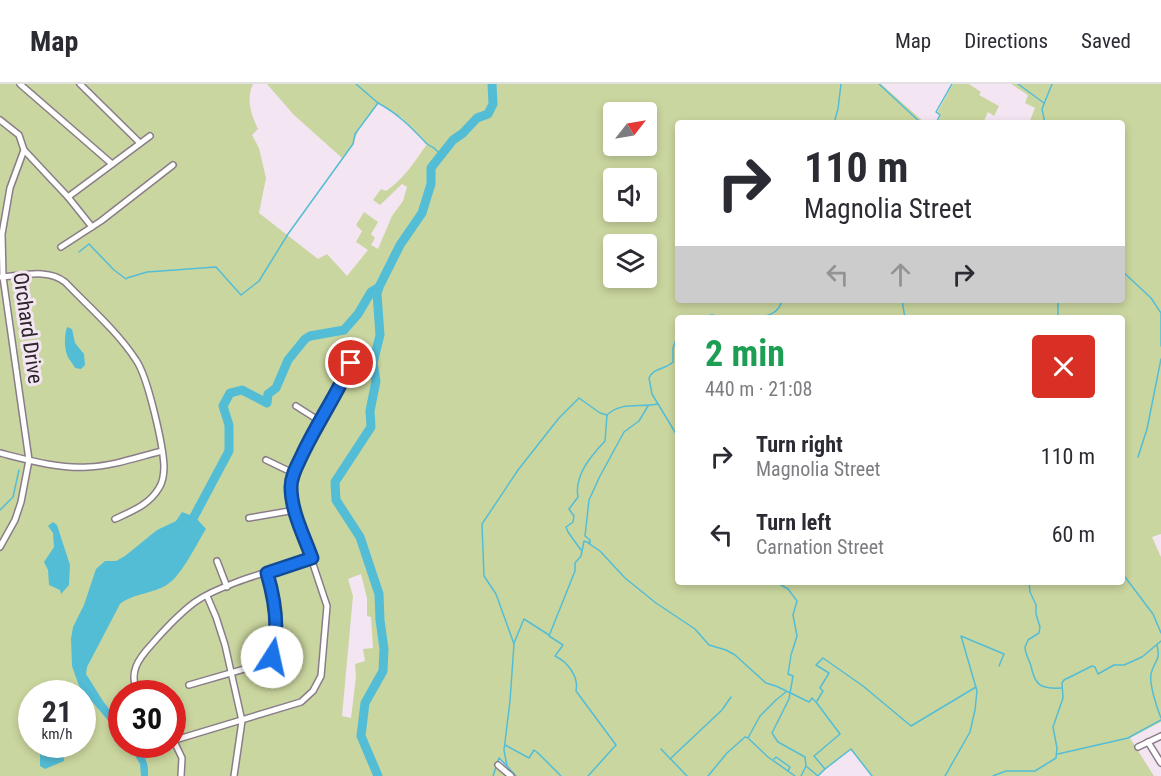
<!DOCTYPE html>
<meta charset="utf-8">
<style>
:root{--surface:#fff;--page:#f2f2f3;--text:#2b2b33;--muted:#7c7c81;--line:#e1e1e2}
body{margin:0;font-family:"Roboto Condensed",sans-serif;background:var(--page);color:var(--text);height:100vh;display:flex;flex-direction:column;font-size:22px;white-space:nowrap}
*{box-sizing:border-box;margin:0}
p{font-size:20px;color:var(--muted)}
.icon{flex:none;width:33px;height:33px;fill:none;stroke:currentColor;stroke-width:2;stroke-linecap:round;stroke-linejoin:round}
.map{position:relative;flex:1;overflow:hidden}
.drawer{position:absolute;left:675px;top:231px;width:450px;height:270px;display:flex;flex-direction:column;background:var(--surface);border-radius:6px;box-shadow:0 3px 9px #0003}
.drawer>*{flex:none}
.banner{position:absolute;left:675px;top:36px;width:450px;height:183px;border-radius:6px;box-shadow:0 3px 9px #0003;background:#fff;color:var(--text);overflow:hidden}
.needle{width:39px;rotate:59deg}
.tools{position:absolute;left:603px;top:18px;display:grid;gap:12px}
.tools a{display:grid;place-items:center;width:54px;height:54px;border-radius:6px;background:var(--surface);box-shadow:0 3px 9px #0003;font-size:30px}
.speed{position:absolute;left:18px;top:596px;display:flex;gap:12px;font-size:30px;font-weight:700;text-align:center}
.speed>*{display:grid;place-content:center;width:78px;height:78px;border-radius:50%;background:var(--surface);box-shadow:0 3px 9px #0003;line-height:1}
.speed small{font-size:15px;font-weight:400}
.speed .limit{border:9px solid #d22;background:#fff;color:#111}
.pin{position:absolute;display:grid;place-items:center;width:51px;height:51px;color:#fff;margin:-26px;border:3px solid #fff;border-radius:50%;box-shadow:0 2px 6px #0007}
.me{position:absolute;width:66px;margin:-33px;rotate:10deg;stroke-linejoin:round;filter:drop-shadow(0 0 4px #0008)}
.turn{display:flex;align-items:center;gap:21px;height:126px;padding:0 30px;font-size:27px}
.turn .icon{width:78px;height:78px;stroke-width:2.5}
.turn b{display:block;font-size:42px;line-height:51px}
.lanes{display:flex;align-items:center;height:57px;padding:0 30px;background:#0003;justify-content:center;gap:30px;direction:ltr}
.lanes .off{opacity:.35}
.round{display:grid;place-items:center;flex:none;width:63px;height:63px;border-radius:6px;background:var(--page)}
.head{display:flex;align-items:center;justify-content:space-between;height:102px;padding:0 30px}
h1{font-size:36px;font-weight:700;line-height:45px;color:#1e9e55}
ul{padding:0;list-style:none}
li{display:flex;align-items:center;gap:18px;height:78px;padding:0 30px}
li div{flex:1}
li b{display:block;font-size:22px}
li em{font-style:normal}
header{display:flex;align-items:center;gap:36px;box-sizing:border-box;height:84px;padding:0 30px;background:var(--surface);border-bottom:2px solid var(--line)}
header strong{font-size:28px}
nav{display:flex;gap:33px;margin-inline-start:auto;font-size:21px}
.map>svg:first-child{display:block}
.green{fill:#cad69f;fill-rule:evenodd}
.water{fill:#53bdd6}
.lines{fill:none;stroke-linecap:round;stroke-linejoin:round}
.stream{stroke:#53bdd6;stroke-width:1.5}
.river{stroke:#53bdd6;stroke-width:9}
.minor-casing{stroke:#8a7d89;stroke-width:8}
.minor{stroke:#fff;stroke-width:5}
.route-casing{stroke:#114b97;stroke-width:15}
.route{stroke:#1a73e8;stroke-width:10}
.labels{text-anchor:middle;stroke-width:6;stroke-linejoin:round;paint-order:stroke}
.street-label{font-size:21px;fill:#2c262b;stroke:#f3e5f2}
</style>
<header>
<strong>Map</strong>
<nav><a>Map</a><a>Directions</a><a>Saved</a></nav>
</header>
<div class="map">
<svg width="1161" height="692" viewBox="0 0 1161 692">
<rect width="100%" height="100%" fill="#f3e5f2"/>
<g class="green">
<path d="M0,0H253C246,14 251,31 258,45L252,51L259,64L266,94L259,129L318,175L327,170L347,192L368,166L356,158L362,147L356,141L364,128L378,138L371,150L375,154L371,161L378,165L392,132L403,117L407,103L402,100L380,121L373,116L381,105L386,107C404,95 415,77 427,60L402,34L378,19L360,42L353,60L342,74L294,31L267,0H881L925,39H678V216H1122V39H1029L1035,24L1025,19L1028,11L1011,0H1161V450L1152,453L1161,473V638L1130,654L1154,692H872L851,665L817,692H516L499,675L496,681L509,692H0ZM614,28H646V62H614ZM614,94H646V128H614ZM614,160H646V194H614ZM678,234H1122V498H678ZM361,490L367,514V532L371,533L373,564L363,565L365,577L355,580L356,593L351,634L342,632L353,512L348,495ZM32,609H82V660H32ZM122,609H172V660H122Z"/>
<path d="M953,0H969L981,8L979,11L999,22L994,32L988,28L983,39H937L941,31L937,29Z"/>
</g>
<g class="water">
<path d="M67,243L72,245L75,259L84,270L85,281L81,285L75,284C73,280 71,278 69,275C64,267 64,252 67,243Z"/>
<path d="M182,428L195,433L206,445C197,459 182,491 168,500C154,510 133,509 120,520L87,583L86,590L103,617L121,641V652L79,602L72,582L71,555L73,543L84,521L96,485L105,477H116L125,472L157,446L176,437Z"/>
<path d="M53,438L57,441L70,481L69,501L61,510L60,506L49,501L48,486L44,478L54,463L53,449L48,442Z"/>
<path d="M37,660H63L64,677L45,685L40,682V669Z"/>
<path d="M128,660H137C144,671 149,678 148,692H141L140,680Z"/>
</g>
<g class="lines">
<g class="stream">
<path d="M879,0L921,39"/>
<path d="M1018,0L1044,19"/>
<path d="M378,19C397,29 411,43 426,59C433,65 434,61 440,71"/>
<path d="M834,39L838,25L841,0"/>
<path d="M936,39L940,31L936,28L952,0"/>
<path d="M1045,39L1042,25L1052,0"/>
<path d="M79,168L89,160L114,186L126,195"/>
<path d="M1122,187L1151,214L1161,229V262"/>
<path d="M127,194L147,188L216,183L241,211L259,197L288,150L353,60L355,50L378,19L356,0"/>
<path d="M902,216L905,234"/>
<path d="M1058,216V234"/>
<path d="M698,234L712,231L726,234"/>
<path d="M758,234C770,231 779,229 782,216"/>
<path d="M678,251L673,264V278C665,286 654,283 649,294L652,310L678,353"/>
<path d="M1138,373L1147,345L1161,275"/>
<path d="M0,426L13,413L19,386"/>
<path d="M588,459L600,467L625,494L656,519L695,545L709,561L726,566L735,571L766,599L776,602L809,618L812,614L816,618L840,650L814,672L825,685L818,692L806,682"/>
<path d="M581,466L568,448L566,443L573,438L574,432L569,425L578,413C574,391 591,372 605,357L607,331C622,317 640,324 658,320"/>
<path d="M1122,489L1153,530L1161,549"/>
<path d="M782,498L781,501L788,505L797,517L793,531L797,552L791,571L788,590L793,592L789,615L772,649L778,658L805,673L806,682L801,692"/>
<path d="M1029,498L1030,508L1036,521V530L1040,543L1039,549L1028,556L1025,563C1025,570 1029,575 1031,582C1035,602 1041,605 1061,604"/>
<path d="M514,559L524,535L549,551"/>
<path d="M1157,561C1161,578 1154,576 1151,590C1149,600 1157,624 1161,634"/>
<path d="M817,617L823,607L820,604L829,589L816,581L823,574L863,602L911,642L976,603"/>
<path d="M749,655L768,673L795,692"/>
<path d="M505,661L529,674L534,666L538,669L561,692"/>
<path d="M661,665L687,692"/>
<path d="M1058,670L1128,654L1161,636"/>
<path d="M670,675L722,626L731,613"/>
<path d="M774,675L776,673L790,683L788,687"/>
<path d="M825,685L851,665L872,692"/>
<path d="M493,692L499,674L507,682"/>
<path d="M516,692L507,682L504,666L510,617L514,560L496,510L484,492L482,440L518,386L559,334L579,314L600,329L607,331"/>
<path d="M588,692L616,661L576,607C579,593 568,578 555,572L563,561L549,552L575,487V479L581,472L584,457L590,459V456L585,452L589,416L600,392L624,348L639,337L648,322"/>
<path d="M708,692L727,669L745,653L748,654L760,632L776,616L786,608"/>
<path d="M945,692L970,648L975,626L977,607L961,552L1004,570L999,582"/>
<path d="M993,692L1006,687H1035L1056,674L1057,664L1053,643L1063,614L1062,599L1064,596L1092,582L1095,583L1098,590L1114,581H1124L1142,573L1161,557"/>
</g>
<g class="river">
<path d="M189,442L229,367V341L223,322L230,309L242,306L267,319L268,310L276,304L288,276L305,255L310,252L344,246L358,230L371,208L379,203L400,161L422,129L431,100V84L434,80L453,56L463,49L477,34L488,30L493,20L492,0"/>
<path d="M378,692L361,652L365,619L383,587L384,565L380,536L379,510L360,453L336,416L335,398L371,343L370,327L376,297L373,279L380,251L377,210L379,203"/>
</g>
<g class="minor-casing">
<g id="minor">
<path d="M20,0L112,80"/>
<path d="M80,0L140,59"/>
<path d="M0,36L19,51L24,66L10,104L2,150L3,193L29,376L21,418L15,436L0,463"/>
<path d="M24,66L68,113L92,143"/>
<path d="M68,113L150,52"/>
<path d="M61,163L101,137L173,81"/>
<path d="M0,193C22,192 47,184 65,198C89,223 117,247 136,276C148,293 163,361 164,382C164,390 163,398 159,404C149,421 132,427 115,435"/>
<path d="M296,322L318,336"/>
<path d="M0,369C28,376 59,385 88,383C113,382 138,373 162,367"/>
<path d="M266,376L293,389"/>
<path d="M249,434L295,426"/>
<path d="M217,477L227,503"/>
<path d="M207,512L216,533L225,561L242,637L234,692"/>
<path d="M189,601L262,580C288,561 275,515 267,489"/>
<path d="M138,609C128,589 138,575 152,560C165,545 179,530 195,518C222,499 279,485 312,474"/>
<path d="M172,653L182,674L181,692"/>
<path d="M175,656L301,618L313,607L321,592L327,522L295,426L291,402L293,389L318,336L343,297L351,279"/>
<path d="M1148,658L1161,679"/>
<path d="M1138,663L1161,652"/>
<path d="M498,681L511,692"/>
</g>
</g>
<use href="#minor" class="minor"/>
</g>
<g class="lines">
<g class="route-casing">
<path id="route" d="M272,573C280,545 275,516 267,489L312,474C304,452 291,427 291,403C291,391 298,380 303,369C318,338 337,310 351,279"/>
</g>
<use href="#route" class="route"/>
</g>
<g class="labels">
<g class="street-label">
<text transform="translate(28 244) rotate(82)" y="7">Orchard Drive</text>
</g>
</g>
</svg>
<div class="tools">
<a><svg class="needle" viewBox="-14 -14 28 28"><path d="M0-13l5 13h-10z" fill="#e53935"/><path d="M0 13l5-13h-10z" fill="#7c7c81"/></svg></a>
<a><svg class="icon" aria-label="sound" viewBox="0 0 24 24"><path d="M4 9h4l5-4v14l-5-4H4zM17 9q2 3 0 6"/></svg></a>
<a><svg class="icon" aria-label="layers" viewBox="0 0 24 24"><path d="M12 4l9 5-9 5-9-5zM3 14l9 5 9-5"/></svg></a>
</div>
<div class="speed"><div>21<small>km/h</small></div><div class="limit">30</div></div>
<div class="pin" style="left:351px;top:279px;background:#d93025"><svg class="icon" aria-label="arrive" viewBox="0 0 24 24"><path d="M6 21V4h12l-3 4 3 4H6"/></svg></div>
<svg class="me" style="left:272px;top:573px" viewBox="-20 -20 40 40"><circle r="19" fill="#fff"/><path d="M0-13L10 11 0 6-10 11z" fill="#1a73e8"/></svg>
<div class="banner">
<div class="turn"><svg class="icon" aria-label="right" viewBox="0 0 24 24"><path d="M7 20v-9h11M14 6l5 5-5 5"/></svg><div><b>110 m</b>Magnolia Street</div></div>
<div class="lanes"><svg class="icon off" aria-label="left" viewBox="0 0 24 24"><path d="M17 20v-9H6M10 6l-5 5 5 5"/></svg><svg class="icon off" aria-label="ahead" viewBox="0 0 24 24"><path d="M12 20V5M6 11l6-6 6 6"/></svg><svg class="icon" aria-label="right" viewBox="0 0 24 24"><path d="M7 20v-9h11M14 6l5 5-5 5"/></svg></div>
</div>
<section class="drawer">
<div class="head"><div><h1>2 min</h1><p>440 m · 21:08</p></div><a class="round" style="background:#d93025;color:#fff"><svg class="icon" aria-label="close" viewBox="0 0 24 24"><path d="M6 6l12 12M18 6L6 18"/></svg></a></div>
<ul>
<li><svg class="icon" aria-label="right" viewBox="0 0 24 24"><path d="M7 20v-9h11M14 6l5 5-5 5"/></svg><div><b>Turn right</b><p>Magnolia Street</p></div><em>110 m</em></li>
<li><svg class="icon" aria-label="left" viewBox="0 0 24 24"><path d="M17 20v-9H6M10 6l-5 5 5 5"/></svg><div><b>Turn left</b><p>Carnation Street</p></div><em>60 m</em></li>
</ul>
</section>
</div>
